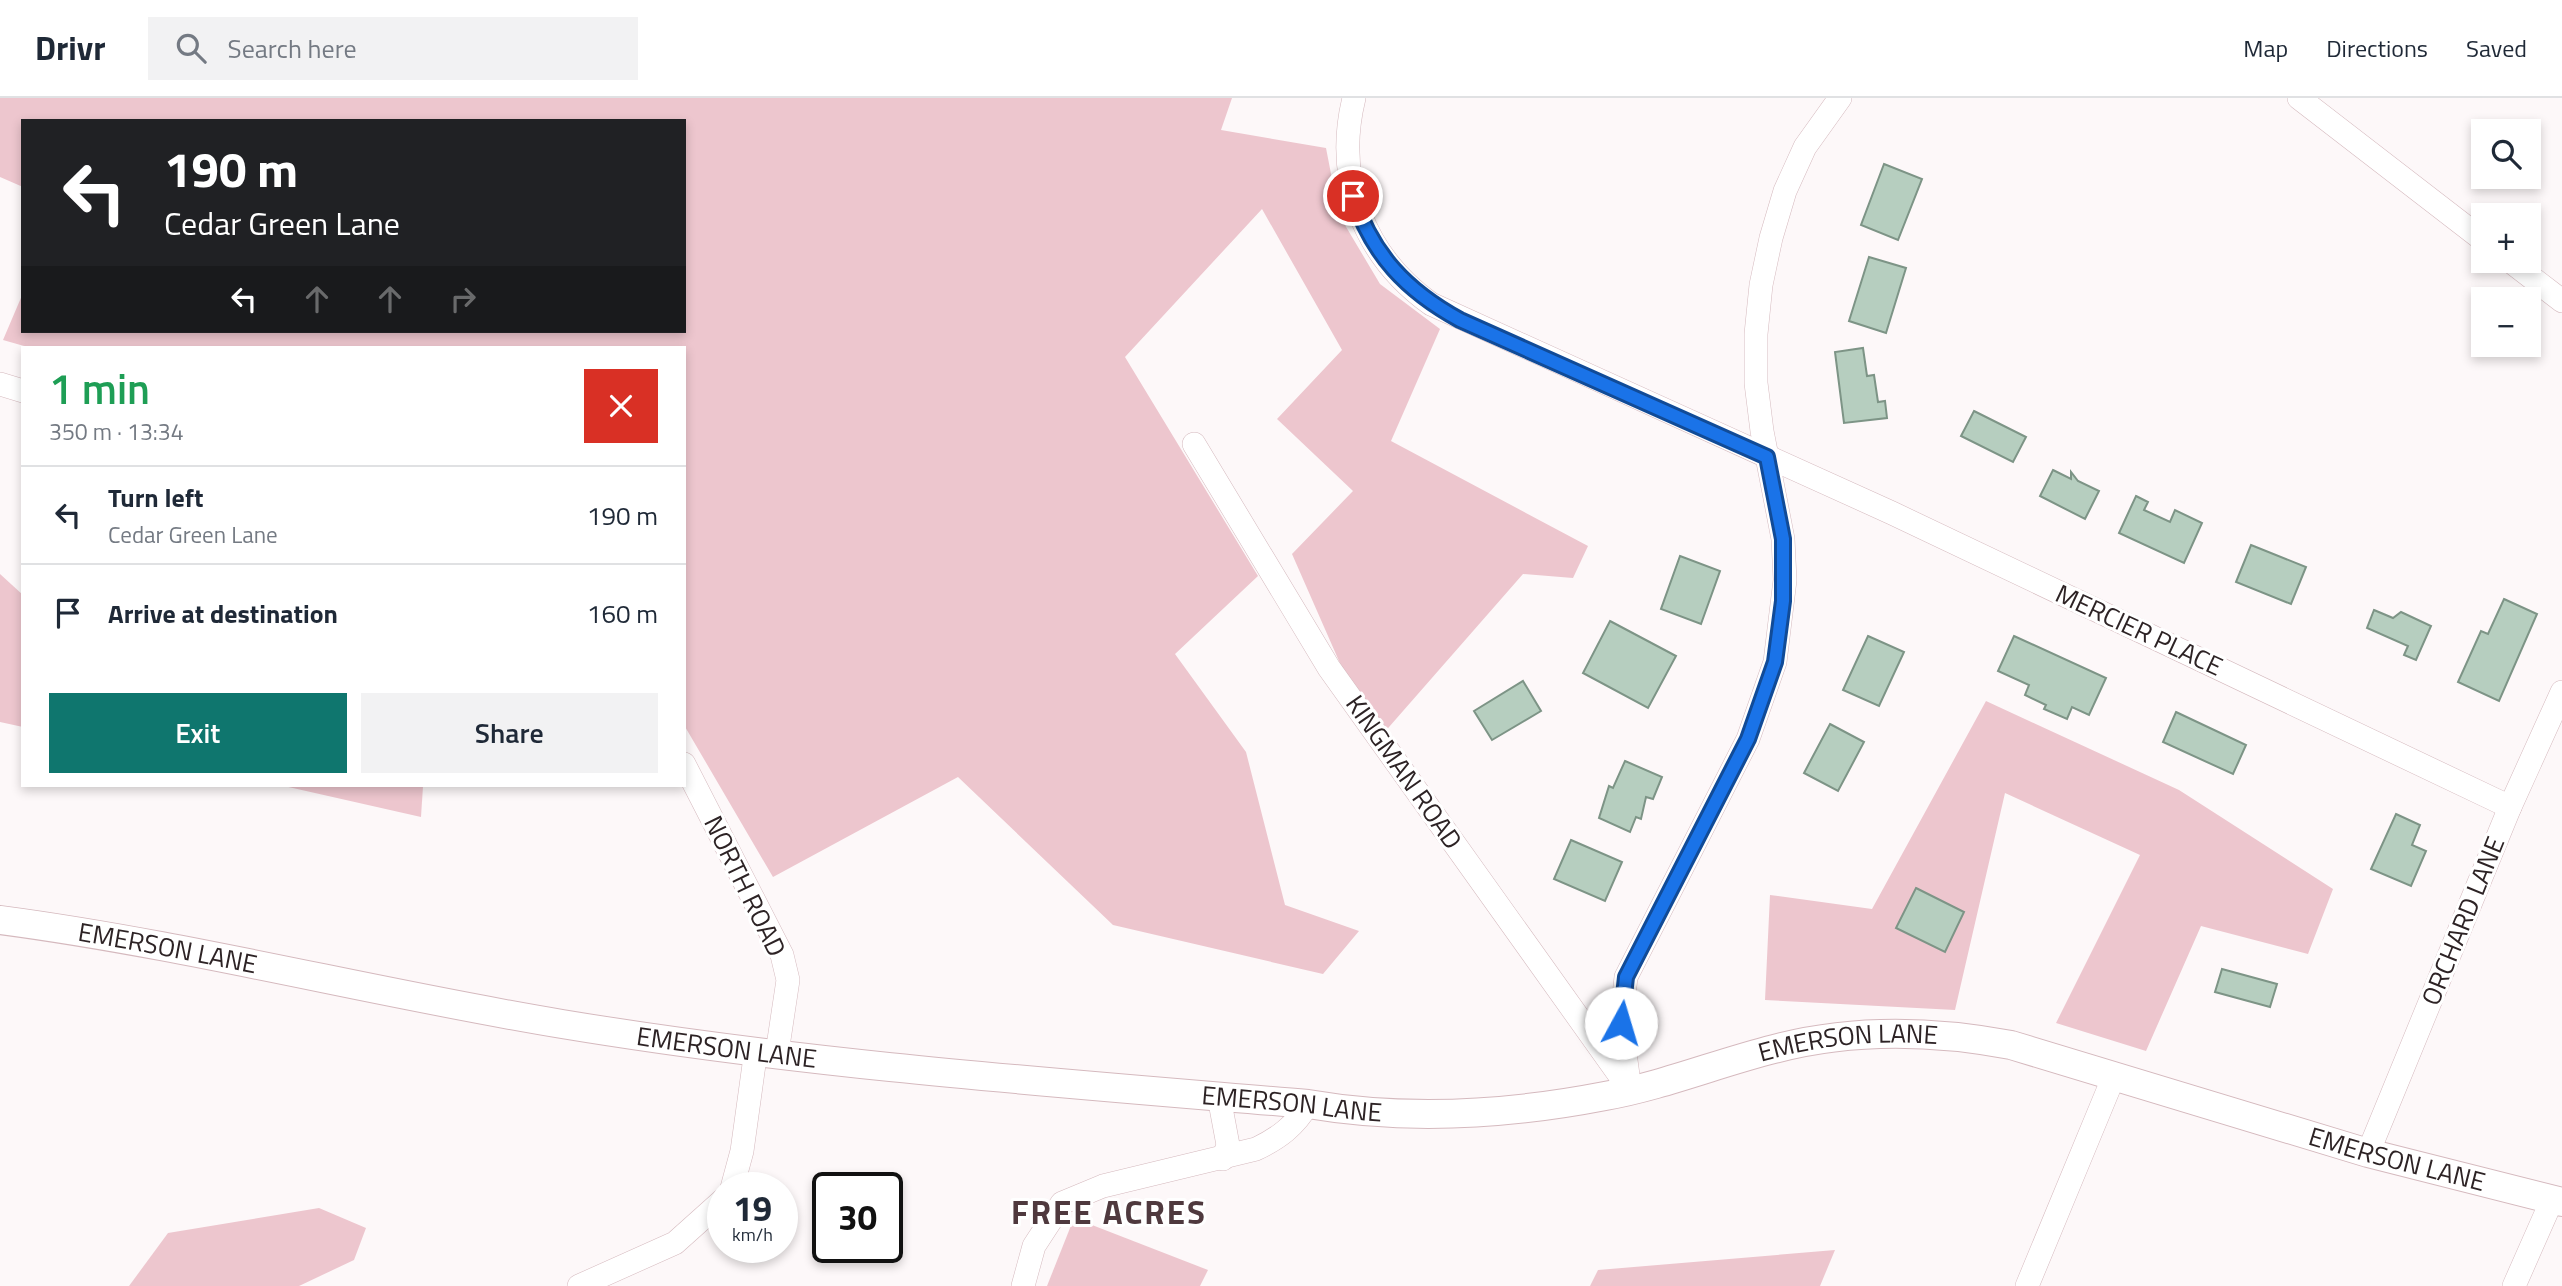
<!DOCTYPE html>
<meta charset="utf-8">
<style>
:root{--surface:#fff;--page:#f2f2f3;--text:#1f2937;--muted:#747a83;--line:#e0e1e3;--accent:#0f766e}
body{margin:0;font-family:"Titillium Web",sans-serif;background:var(--page);color:var(--text);height:100vh;display:flex;flex-direction:column;font-size:26px;white-space:nowrap}
*{box-sizing:border-box;margin:0}
p{font-size:23px;color:var(--muted)}
.icon{flex:none;width:38px;height:38px;fill:none;stroke:currentColor;stroke-width:2;stroke-linecap:round;stroke-linejoin:round}
.map{position:relative;flex:1;overflow:hidden}
.drawer{position:absolute;left:21px;top:248px;width:665px;height:441px;display:flex;flex-direction:column;background:var(--surface);border-radius:0px;box-shadow:0 4px 10px #0003}
.drawer>*{flex:none}
.top-card{position:absolute;left:21px;top:21px;width:665px;height:214px;border-radius:0px;box-shadow:0 4px 10px #0003;background:#202124;color:#fff;overflow:hidden}
.controls{position:absolute;left:2471px;top:21px;display:grid;gap:14px}
.controls a{display:grid;place-items:center;width:70px;height:70px;border-radius:0px;background:var(--surface);box-shadow:0 4px 10px #0003;font-size:35px}
.speed{position:absolute;left:707px;top:1074px;display:flex;gap:14px;font-size:35px;font-weight:700;text-align:center}
.speed>*{display:grid;place-content:center;width:91px;height:91px;border-radius:50%;background:var(--surface);box-shadow:0 4px 10px #0003;line-height:1}
.speed small{font-size:18px;font-weight:400}
.speed .limit{border:4px solid #111;border-radius:10px;background:#fff;color:#111}
.pin{position:absolute;display:grid;place-items:center;width:60px;height:60px;color:#fff;margin:-30px;border:4px solid #fff;border-radius:50%;box-shadow:0 2px 7px #0007}
.me{position:absolute;width:77px;margin:-38px;rotate:6deg;stroke-linejoin:round;filter:drop-shadow(0 0 5px #0008)}
.turn{display:flex;align-items:center;gap:24px;height:147px;padding:0 28px;font-size:32px}
.turn .icon{width:91px;height:91px;stroke-width:2.5}
.turn b{display:block;font-size:49px;line-height:60px}
.lanes{display:flex;align-items:center;height:66px;padding:0 28px;background:#0003;justify-content:center;gap:35px;direction:ltr}
.lanes .off{opacity:.35}
.round{display:grid;place-items:center;flex:none;width:74px;height:74px;border-radius:0px;background:var(--page)}
.overview{display:flex;align-items:center;justify-content:space-between;height:119px;padding:0 28px}
h1{font-size:42px;font-weight:600;line-height:52px;color:#1e9e55}
.cta{display:flex;gap:14px;margin-top:auto;padding:14px 28px}
.cta a{flex:1;height:80px;border-radius:0px;background:var(--accent);color:#fff;font-size:28px;font-weight:600;line-height:80px;text-align:center}
.cta a+a{background:var(--page);color:var(--text)}
ul{padding:0;list-style:none}
li{display:flex;align-items:center;gap:21px;height:98px;padding:0 28px;border-top:2px solid var(--line)}
li div{flex:1}
li b{display:block;font-size:26px}
li em{font-style:normal}
header{display:flex;align-items:center;gap:42px;box-sizing:border-box;height:98px;padding:0 35px;background:var(--surface);border-bottom:2px solid var(--line)}
header strong{font-size:33px}
nav{display:flex;gap:38px;margin-inline-start:auto;font-size:24px}
.search{width:490px;height:63px;background:var(--page);display:flex;align-items:center;gap:18px;box-sizing:border-box;padding:0 24px;border-radius:0px;color:var(--muted);font-size:26px}
.map>svg:first-child{display:block}
.green{fill:#edc6ce}
.building{fill:#b6cebf;stroke:#7d9486;stroke-width:2}
.lines{fill:none;stroke-linecap:round;stroke-linejoin:round}
.minor-casing{stroke:#d5b9be;stroke-width:24}
.tertiary-casing{stroke:#d5b9be;stroke-width:30}
.minor{stroke:#fff;stroke-width:23}
.tertiary{stroke:#fff;stroke-width:28}
.route-casing{stroke:#114b97;stroke-width:18}
.route{stroke:#1a73e8;stroke-width:12}
.labels{text-anchor:middle;stroke-width:6;stroke-linejoin:round;paint-order:stroke}
.street-label{font-size:26px;fill:#2d2325;stroke:#fff}
.district-label{font-size:33px;font-weight:bold;letter-spacing:2px;fill:#4f393e;stroke:#fff}
</style>
<header>
<strong>Drivr</strong>
<div class="search"><svg class="icon" aria-label="search" viewBox="0 0 24 24"><circle cx="10" cy="10" r="6"/><path d="M15 15l6 6"/></svg>Search here</div>
<nav><a>Map</a><a>Directions</a><a>Saved</a></nav>
</header>
<div class="map">
<svg width="2562" height="1188" viewBox="0 0 2562 1188">
<rect width="100%" height="100%" fill="#fdf8f9"/>
<g class="green">
<path d="M0,0H1232L1221,32L1326,50L1339,117L1380,186L1440,231L1391,343L1588,448L1573,480L1523,476L1375,645L1292,456L1353,393L1277,321L1342,252L1262,111L1125,259L1258,478L1175,556L1246,654L1285,807L1359,833L1323,876L1113,827L958,679L773,779L684,627V250H31L3,242L23,195V233H684V23H23V89L0,79Z"/>
<path d="M0,476L23,497V629L0,624Z"/>
<path d="M1986,603L2179,692L2333,791L2308,856L2201,828L2146,953L2056,925L2140,757L2005,695L1955,912L1765,902L1770,797L1872,811Z"/>
<path d="M284,688H423L421,719Z"/>
<path d="M319,1110L366,1130L354,1162L299,1188H129L168,1135Z"/>
<path d="M1074,1120L1208,1172L1200,1188H1047Z"/>
<path d="M1835,1152L1820,1188H1590L1598,1172Z"/>
</g>
<g class="building">
<path d="M1884,66L1922,81L1898,142L1861,127Z"/>
<path d="M1869,159L1906,170L1886,235L1849,223Z"/>
<path d="M1863,250L1867,278L1874,277L1878,304L1885,303L1887,320L1844,325L1835,254Z"/>
<path d="M1974,313L2026,339L2013,364L1961,338Z"/>
<path d="M2053,372L2071,381V374L2078,383L2099,393L2085,421L2040,398Z"/>
<path d="M2136,398L2148,404L2144,412L2170,424L2175,412L2202,425L2184,465L2119,435Z"/>
<path d="M2251,447L2306,469L2291,506L2236,484Z"/>
<path d="M1680,458L1720,473L1701,526L1661,511Z"/>
<path d="M2504,501L2537,516L2499,603L2458,584L2481,533L2488,536Z"/>
<path d="M2374,512L2393,520L2401,514L2431,528L2416,562L2404,557L2408,548L2367,530Z"/>
<path d="M1610,523L1676,558L1648,610L1583,575Z"/>
<path d="M1868,538L1904,554L1879,608L1843,592Z"/>
<path d="M2014,538L2106,580L2089,617L2072,609L2067,621L2044,611L2046,607L2025,597L2029,587L1998,573Z"/>
<path d="M1523,583L1541,613L1492,642L1474,613Z"/>
<path d="M2176,614L2246,647L2233,676L2163,644Z"/>
<path d="M1830,626L1864,644L1838,693L1804,675Z"/>
<path d="M1625,663L1662,679L1653,701L1646,699L1641,721L1636,719L1630,734L1599,720L1609,688L1613,690Z"/>
<path d="M2396,716L2420,727L2412,747L2426,753L2411,788L2371,771Z"/>
<path d="M1571,742L1622,764L1605,803L1554,781Z"/>
<path d="M1916,790L1964,814L1945,854L1896,830Z"/>
<path d="M2222,871L2277,886L2270,909L2215,894Z"/>
</g>
<g class="lines">
<g class="minor-casing">
<g id="minor">
<path d="M1354,0C1334,81 1364,158 1431,206L1892,415L2510,709"/>
<path d="M2299,0L2483,142"/>
<path d="M2510,163L2562,203"/>
<path d="M0,286L23,293"/>
<path d="M1194,346L1329,570L1628,989"/>
<path d="M684,666L782,857L788,882L777,955"/>
<path d="M1630,992L1621,925L1626,879L1748,641L1775,564L1785,482L1783,441L1762,333L1756,285V236L1761,187L1771,140L1785,93L1805,49L1840,0"/>
<path d="M1219,999L1228,1047L1223,1061"/>
<path d="M2368,1055L2510,709L2562,594"/>
<path d="M732,1090L742,1053L756,952"/>
<path d="M579,1188L675,1145L723,1102"/>
<path d="M1023,1188L1034,1148L1062,1105L1103,1088L1256,1051C1279,1040 1295,1028 1308,1006"/>
<path d="M2027,1188L2114,978"/>
<path d="M2514,1188L2552,1102"/>
</g>
</g>
<g class="tertiary-casing">
<g id="tertiary">
<path id="s1" d="M0,822C189,847 374,895 562,926C809,967 1059,985 1308,1006C1407,1023 1507,1017 1605,998C1662,988 1718,965 1774,951C1853,930 1931,932 2011,947L2368,1055L2562,1104"/>
</g>
</g>
<use href="#minor" class="minor"/>
<use href="#tertiary" class="tertiary"/>
</g>
<g class="lines">
<g class="route-casing">
<path id="route" d="M1353,98C1372,157 1407,193 1460,222L1767,359L1783,441V503L1775,564L1748,641L1626,879L1621,925"/>
</g>
<use href="#route" class="route"/>
</g>
<g class="labels">
<g class="street-label">
<text transform="translate(2139 532) rotate(25)" y="9">MERCIER PLACE</text>
<text transform="translate(1404 674) rotate(55)" y="9">KINGMAN ROAD</text>
<text transform="translate(745 788) rotate(64)" y="9">NORTH ROAD</text>
<text transform="translate(2463 823) rotate(-68)" y="9">ORCHARD LANE</text>
<text dy="9" stroke="none"><textPath href="#s1" startOffset="170">EMERSON LANE</textPath></text>
<text dy="9" stroke="none"><textPath href="#s1" startOffset="738">EMERSON LANE</textPath></text>
<text dy="9" stroke="none"><textPath href="#s1" startOffset="1871">EMERSON LANE</textPath></text>
<text dy="9" stroke="none"><textPath href="#s1" startOffset="1306">EMERSON LANE</textPath></text>
<text dy="9" stroke="none"><textPath href="#s1" startOffset="2438">EMERSON LANE</textPath></text>
</g>
<g class="district-label">
<text x="1109" y="1126">FREE ACRES</text>
</g>
</g>
</svg>
<div class="controls">
<a><svg class="icon" aria-label="search" viewBox="0 0 24 24"><circle cx="10" cy="10" r="6"/><path d="M15 15l6 6"/></svg></a>
<a>+</a>
<a>−</a>
</div>
<div class="speed"><div>19<small>km/h</small></div><div class="limit">30</div></div>
<div class="pin" style="left:1353px;top:98px;background:#d93025"><svg class="icon" aria-label="arrive" viewBox="0 0 24 24"><path d="M6 21V4h12l-3 4 3 4H6"/></svg></div>
<svg class="me" style="left:1621px;top:925px" viewBox="-20 -20 40 40"><circle r="19" fill="#fff"/><path d="M0-13L10 11 0 6-10 11z" fill="#1a73e8"/></svg>
<div class="top-card">
<div class="turn"><svg class="icon" aria-label="left" viewBox="0 0 24 24"><path d="M17 20v-9H6M10 6l-5 5 5 5"/></svg><div><b>190 m</b>Cedar Green Lane</div></div>
<div class="lanes"><svg class="icon" aria-label="left" viewBox="0 0 24 24"><path d="M17 20v-9H6M10 6l-5 5 5 5"/></svg><svg class="icon off" aria-label="ahead" viewBox="0 0 24 24"><path d="M12 20V5M6 11l6-6 6 6"/></svg><svg class="icon off" aria-label="ahead" viewBox="0 0 24 24"><path d="M12 20V5M6 11l6-6 6 6"/></svg><svg class="icon off" aria-label="right" viewBox="0 0 24 24"><path d="M7 20v-9h11M14 6l5 5-5 5"/></svg></div>
</div>
<section class="drawer">
<div class="overview"><div><h1>1 min</h1><p>350 m · 13:34</p></div><a class="round" style="background:#d93025;color:#fff"><svg class="icon" aria-label="close" viewBox="0 0 24 24"><path d="M6 6l12 12M18 6L6 18"/></svg></a></div>
<ul>
<li><svg class="icon" aria-label="left" viewBox="0 0 24 24"><path d="M17 20v-9H6M10 6l-5 5 5 5"/></svg><div><b>Turn left</b><p>Cedar Green Lane</p></div><em>190 m</em></li>
<li><svg class="icon" aria-label="arrive" viewBox="0 0 24 24"><path d="M6 21V4h12l-3 4 3 4H6"/></svg><div><b>Arrive at destination</b></div><em>160 m</em></li>
</ul>
<div class="cta"><a>Exit</a><a>Share</a></div>
</section>
</div>
